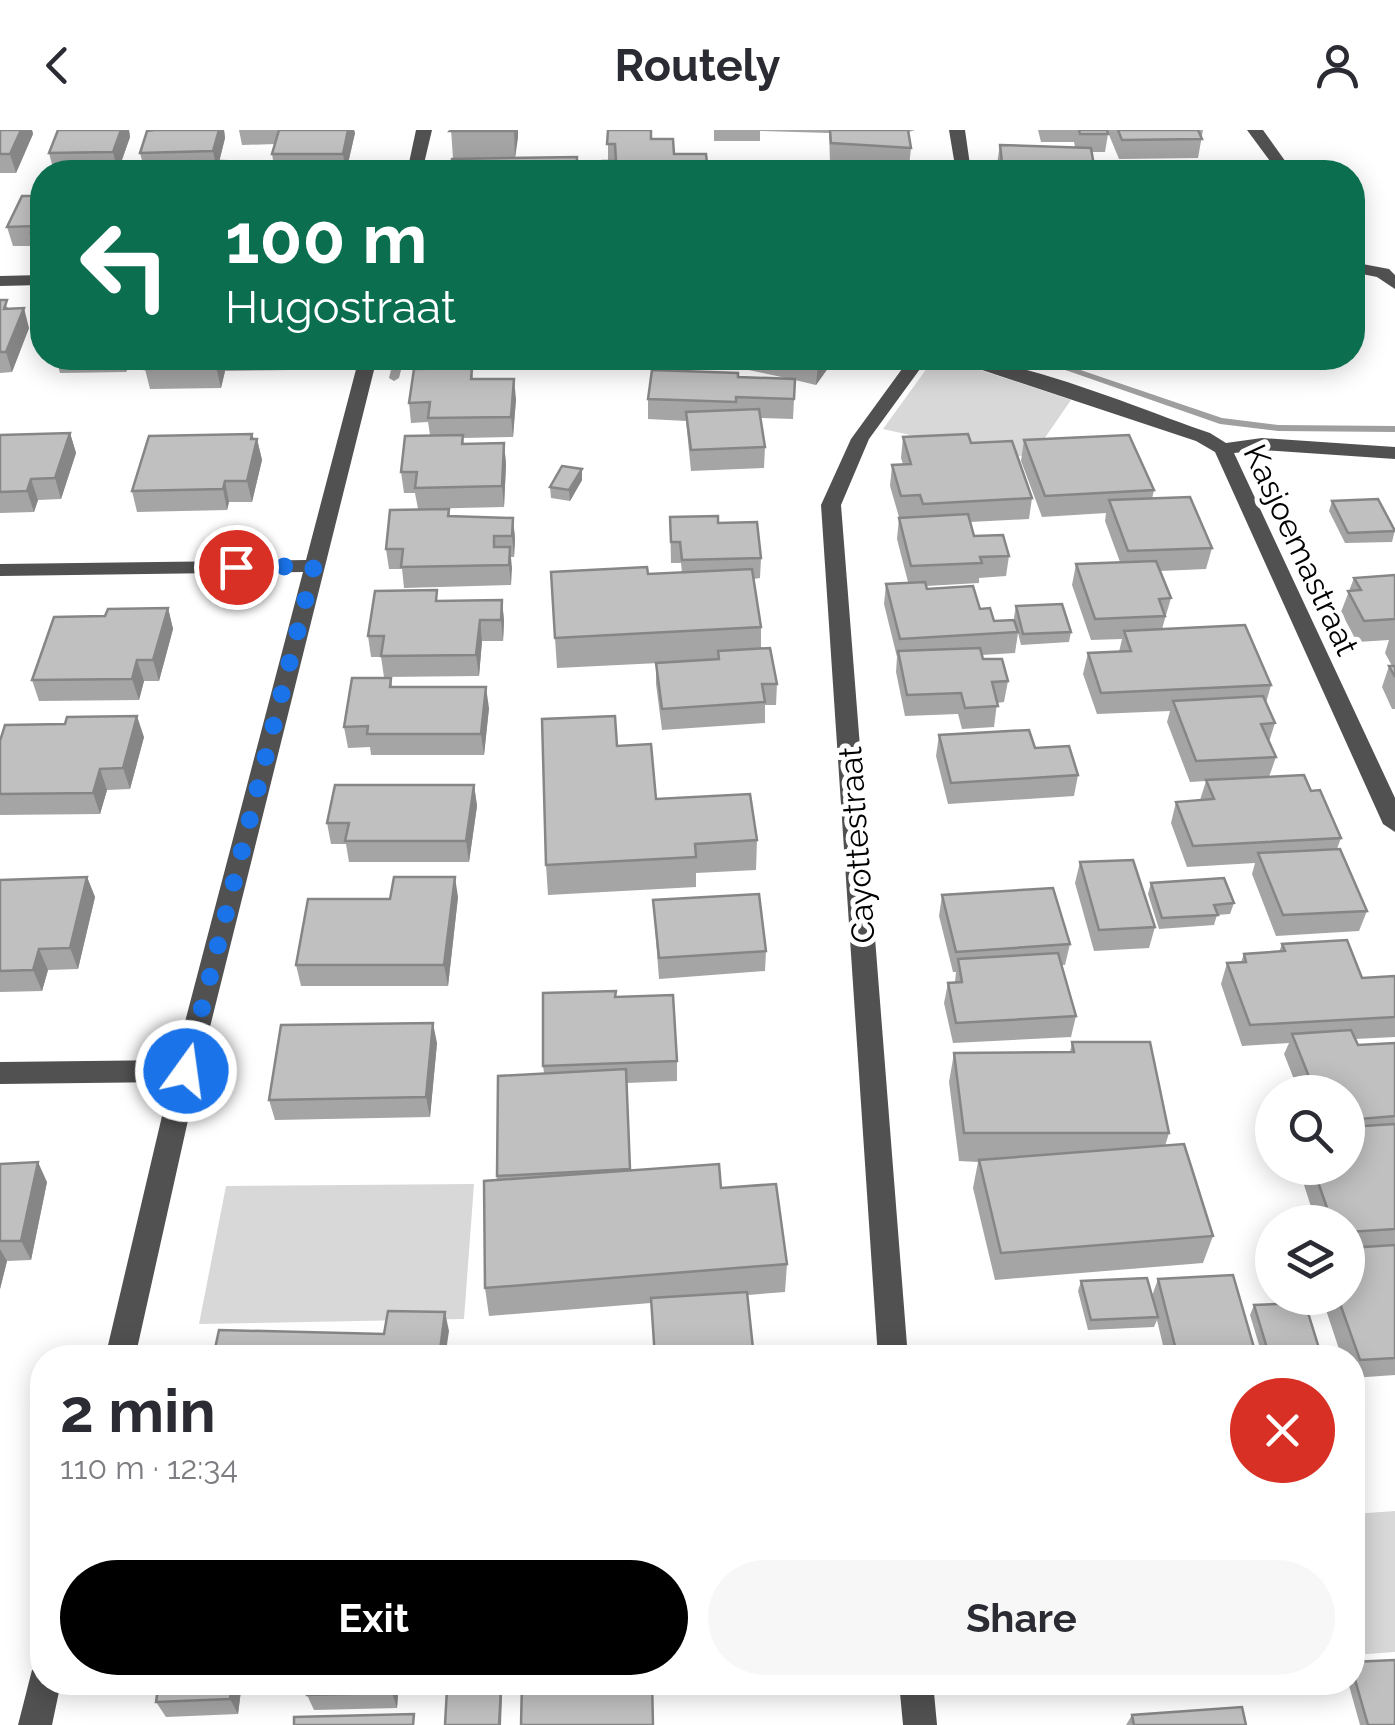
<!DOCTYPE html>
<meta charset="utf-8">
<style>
:root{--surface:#fff;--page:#f7f7f7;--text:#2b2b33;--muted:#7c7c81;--accent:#000}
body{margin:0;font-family:Raleway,sans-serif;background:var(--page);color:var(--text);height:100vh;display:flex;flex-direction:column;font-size:38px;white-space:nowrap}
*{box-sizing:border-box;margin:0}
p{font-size:32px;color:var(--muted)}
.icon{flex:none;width:55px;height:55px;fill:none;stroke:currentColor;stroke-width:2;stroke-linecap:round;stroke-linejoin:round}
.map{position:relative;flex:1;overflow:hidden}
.details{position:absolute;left:30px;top:1215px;width:1335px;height:350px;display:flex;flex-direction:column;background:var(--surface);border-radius:40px;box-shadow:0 5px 25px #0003}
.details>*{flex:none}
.hud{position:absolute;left:30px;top:30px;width:1335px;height:210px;border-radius:40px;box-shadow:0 5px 25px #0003;background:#0b6e4f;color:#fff;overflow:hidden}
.tools{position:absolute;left:1255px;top:945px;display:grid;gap:20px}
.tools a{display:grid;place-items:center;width:110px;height:110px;border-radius:50%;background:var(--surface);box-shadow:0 5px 25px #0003;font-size:50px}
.pin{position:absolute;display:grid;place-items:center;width:85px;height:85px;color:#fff;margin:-42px;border:5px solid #fff;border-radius:50%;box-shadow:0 2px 10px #0007}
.me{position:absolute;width:110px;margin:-55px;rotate:14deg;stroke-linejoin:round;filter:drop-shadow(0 0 8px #0008)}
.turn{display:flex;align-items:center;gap:35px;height:210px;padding:0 30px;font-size:45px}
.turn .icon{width:130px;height:130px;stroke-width:2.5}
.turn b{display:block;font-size:70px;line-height:85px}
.round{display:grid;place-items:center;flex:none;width:105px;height:105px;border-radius:52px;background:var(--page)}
.head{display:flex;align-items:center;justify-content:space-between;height:170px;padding:0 30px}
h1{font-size:60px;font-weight:700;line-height:75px}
.cta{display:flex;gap:20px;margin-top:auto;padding:20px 30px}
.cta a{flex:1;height:115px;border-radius:60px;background:var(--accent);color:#fff;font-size:40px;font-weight:700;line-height:115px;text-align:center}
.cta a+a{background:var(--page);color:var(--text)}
header{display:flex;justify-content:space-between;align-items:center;height:130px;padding:0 30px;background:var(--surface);font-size:45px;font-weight:700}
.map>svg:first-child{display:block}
.green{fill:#d8d8d8}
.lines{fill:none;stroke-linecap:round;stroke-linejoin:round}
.stream{fill:#9f9f9f;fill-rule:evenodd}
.minor{fill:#515151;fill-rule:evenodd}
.wall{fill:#a5a5a5}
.shaded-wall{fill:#868686}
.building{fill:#c0c0c0;stroke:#868686;stroke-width:2.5}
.route{stroke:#1a73e8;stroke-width:18;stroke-dasharray:0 32.4}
.labels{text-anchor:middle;stroke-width:10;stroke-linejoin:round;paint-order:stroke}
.street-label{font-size:32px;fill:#000;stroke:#fff}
</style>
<header><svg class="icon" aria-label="back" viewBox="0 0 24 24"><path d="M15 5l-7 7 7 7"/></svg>Routely<svg class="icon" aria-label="person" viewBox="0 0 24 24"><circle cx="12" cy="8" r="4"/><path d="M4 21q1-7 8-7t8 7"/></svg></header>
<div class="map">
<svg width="1395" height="1595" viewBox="0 0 1395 1595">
<rect width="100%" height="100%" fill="#fff"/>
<g class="green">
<path d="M937,230H950L1071,270L1033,325L1008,327L883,299L930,234Z"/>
<path d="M474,1054L464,1189L199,1194L226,1056Z"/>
<path d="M1395,1381V1522L1353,1525V1384Z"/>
</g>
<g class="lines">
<g class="stream">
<path d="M394,228H404L399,248L394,251L389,248Z"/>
<path d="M1031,228H1045L1222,288L1278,295L1395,296V302L1278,301L1220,294Z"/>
</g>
<g class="minor">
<path d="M416,0H432L422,42H407Z"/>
<path d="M949,0H965L971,42H956Z"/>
<path d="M1247,0H1263L1293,42H1278Z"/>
<path d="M1352,132L1389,139L1395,145V159L1377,147L1352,142Z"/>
<path d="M42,145V155L0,156V146Z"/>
<path d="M359,228H377L199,941L135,1228H105L170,952L0,954V932L175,930L303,442L0,446V434L306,430Z"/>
<path d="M910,228H928L869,309L841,375L908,1228H878L821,375L851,309Z"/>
<path d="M946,228C1013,224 1142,280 1210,303L1226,313L1262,308L1395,317V329L1262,320L1234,323L1395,668V702L1383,694L1215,322L1196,311Z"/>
<path d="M42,1535V1552H61L52,1595H18L32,1540Z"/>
<path d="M899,1552H933L937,1595H903Z"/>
</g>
</g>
<g class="wall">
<path d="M0,0H32L33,4L16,43H0Z"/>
<path d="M121,0H129L130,7L118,41L54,42L49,23Z"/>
<path d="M154,0H224L225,8L217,40L160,41L143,34L140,23Z"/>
<path d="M239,0H354L355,3L346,42H275L272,24L275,14L242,15Z"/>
<path d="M451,0H518L515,28H453Z"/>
<path d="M608,0L651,9L674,24L608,31Z"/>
<path d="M714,0H915L909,2L911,18L909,37L830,32L829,3L760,1V11H714Z"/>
<path d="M1038,0H1107L1108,4L1105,22H1092L1095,42H998L997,34L1000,15L1075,17L1074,12H1041Z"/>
<path d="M1107,0H1203L1198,28L1119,29Z"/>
<path d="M42,57V122H37L35,116H13L7,97L32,66Z"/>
<path d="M0,170L29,198L12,242L0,243Z"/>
<path d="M56,228H131L126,242L60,243Z"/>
<path d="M148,228H294L291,240L225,241L221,258L150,259L145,239Z"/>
<path d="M446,228H523V232H447Z"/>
<path d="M700,228H732L727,234Z"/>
<path d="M744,228H834L816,255L795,250L793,289L760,288L765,317L764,338L691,341L686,291L648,289V269L786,248L744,239Z"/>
<path d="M1232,228H1304L1300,236L1262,228L1259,234Z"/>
<path d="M472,238L473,249L516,269L513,307L463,308L464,314L504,313L506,334L504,377L418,379L415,363H404L401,342L430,305L428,292L411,293L409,273Z"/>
<path d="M70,303L76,323L61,369L38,370L34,382L0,383V305Z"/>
<path d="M252,304L254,309H257L262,330L252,372H229L227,380L137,382L132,361Z"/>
<path d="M903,307L971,313L1032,368L1029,389L970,392L974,406L1009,426L1006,446L979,448V453L926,456L927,459L980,479L994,491L1016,496L1014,487L1016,476L1071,502L1069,512L1021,515L1018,503L1015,523L982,525L983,529L1008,551L1004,572L997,573L994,597L962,599L958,584L905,586L896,542L897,527L884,474L886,454L908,452L897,409L899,388L918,387H899L890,356L892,335L903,334L901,328Z"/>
<path d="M1024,310L1154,360L1152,369L1212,418L1206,439L1160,441L1171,468L1162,499L1271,555L1266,573L1275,593L1269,612L1276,627L1269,647L1311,661L1341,708L1337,719L1367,781L1359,801L1276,806L1252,744L1255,733L1187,737L1171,693L1176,672L1200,670L1206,651L1190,652L1167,592L1170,581L1097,584L1083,544L1088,523L1119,522L1122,509L1091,510L1072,455L1076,434L1120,432L1105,391L1106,383L1042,387L1021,331Z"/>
<path d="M582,339V350L570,371L551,368L550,357Z"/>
<path d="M1332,371L1395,400L1392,412L1345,413L1329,381Z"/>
<path d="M449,379L450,386L513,388L515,409L514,427H511V455L404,458L402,439H389L386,419Z"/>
<path d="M670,387L718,393L761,428L760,448L754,449L761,497V519L777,554L776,575H765V593L662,600L656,554V533H659L557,538L555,508L648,444L682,443L681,433H671Z"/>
<path d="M1395,445V579H1392L1382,557L1389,536H1392L1385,523L1389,510L1357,512L1341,482L1354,448Z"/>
<path d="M502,470L504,491L503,511H482L479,546L384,547L381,527H371L368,506L438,471Z"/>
<path d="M168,478L173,499L159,551H144L139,570L39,571L32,550L105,486Z"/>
<path d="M391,548L392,557L489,578L484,625H371L370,617L348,618L344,597Z"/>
<path d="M939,605L1078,645L1074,666L948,674L936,626Z"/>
<path d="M144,607L130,659L107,660L100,684L0,685V611Z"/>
<path d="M617,616L656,669L757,710L756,740L696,743V757L548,765L546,735Z"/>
<path d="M474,655L477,676L469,732H349L346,714H331L327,693Z"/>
<path d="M1080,732L1155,797L1149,818L1094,821L1075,753Z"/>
<path d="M87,747L95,767L78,839L48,840L42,861L0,862V750Z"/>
<path d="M1151,753L1234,773L1230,784L1217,785L1214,795L1159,799L1148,764Z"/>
<path d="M942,765L1070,814L1065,835H1061L1076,886L1071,907L953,913L944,873L948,853L955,852L956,842H953L939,786Z"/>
<path d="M458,767L448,856H301L296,835L390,769Z"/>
<path d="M653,770L766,821L765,841L659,849Z"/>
<path d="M1282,814L1362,848L1395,846V907L1355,909L1358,915L1395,913V1245L1352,1248V1228H1342L1322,1168H1348V1092H1316L1304,1055L1311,1038H1348V962H1299L1284,924L1289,913L1242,916L1221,854L1227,833L1241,832L1244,824L1279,822Z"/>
<path d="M616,867L677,931V951L626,953L630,1040L721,1058L787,1134L785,1162L748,1165L754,1228H655L651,1173L489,1186L485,1158L497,1046L544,943L543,936Z"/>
<path d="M1072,912L1169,1003L1165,1016L1213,1106L1203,1133L995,1150L973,1058L978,1032L959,1031L949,952L954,923L1070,922Z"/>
<path d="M437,913L430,987L275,990L269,970Z"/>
<path d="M0,1034L47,1052L31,1130L7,1131L0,1159Z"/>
<path d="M1158,1149L1257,1228H1166L1157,1190L1154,1197L1088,1200L1078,1161L1081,1151L1152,1166Z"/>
<path d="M1254,1175L1322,1228H1263L1250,1185Z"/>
<path d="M1352,1532L1395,1595H1360L1348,1552H1352Z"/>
<path d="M159,1552H245L242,1553L238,1584L166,1587L156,1572Z"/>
<path d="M399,1552L397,1578L314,1580L307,1565Z"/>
<path d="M1132,1585L1246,1595H1126Z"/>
</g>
<g class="shaded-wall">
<path d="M21,0H32L33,4L16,43L10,24Z"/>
<path d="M121,0H129L130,7L118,41L113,22Z"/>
<path d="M219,0H224L225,8L217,40L213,21Z"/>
<path d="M348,0H354L355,3L346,42L343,24Z"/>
<path d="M514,0H518V8L515,28Z"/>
<path d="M24,178L29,198L12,242L6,222Z"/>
<path d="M122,228H131L126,242Z"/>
<path d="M219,228H222L225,241L221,258L216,237Z"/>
<path d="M823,228H834V230L816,255L818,235Z"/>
<path d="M514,249L516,269L513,307L511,287Z"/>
<path d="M70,303L76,323L61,369L55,348Z"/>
<path d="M252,304L255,318L257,309L262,330L252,372L247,351Z"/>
<path d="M504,313L506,334L504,377L502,356Z"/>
<path d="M582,339V350L570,371L569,360Z"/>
<path d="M31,349L38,370L34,382L27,361Z"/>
<path d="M225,351L229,372L227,380L223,359Z"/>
<path d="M513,388L515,409L514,427L512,406Z"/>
<path d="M510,417L512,438L511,455L509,435Z"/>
<path d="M502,470L504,491L503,511L501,490Z"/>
<path d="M168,478L173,499L159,551L153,530Z"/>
<path d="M480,490L482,511L479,546L476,525Z"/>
<path d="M137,530L144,551L139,570L132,549Z"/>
<path d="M486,557L489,578L484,625L481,604Z"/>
<path d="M137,586L144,607L130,659L123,638Z"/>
<path d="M100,639L107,660L100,684L93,663Z"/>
<path d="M474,655L477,676L469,732L466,711Z"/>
<path d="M87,747L95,767L78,839L70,818Z"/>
<path d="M455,747L458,767L448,856L444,835Z"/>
<path d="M39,819L48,840L42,861L33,840Z"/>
<path d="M433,893L437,913L430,987L426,967Z"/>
<path d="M38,1032L47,1052L31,1130L21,1111Z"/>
<path d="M0,1119L7,1131L0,1159Z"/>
<path d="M445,1182L449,1201L445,1228H439Z"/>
<path d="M232,1552H242L238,1584L230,1569Z"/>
<path d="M393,1552H399L397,1578L392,1563Z"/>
<path d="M501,1558L502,1566L501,1595H499Z"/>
</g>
<g class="building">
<path d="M0,0H21L10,24H0Z"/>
<path d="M58,0H121L113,22L49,23Z"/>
<path d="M154,0H219L213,21L140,23L147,1Z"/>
<path d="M279,0H348L343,24H272Z"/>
<path d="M451,0H514L513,1H450Z"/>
<path d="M608,0H651V9H673L674,24H706L708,42H588V40L602,31H616L615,14H607Z"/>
<path d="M830,0H908L911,18L831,13Z"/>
<path d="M1079,0H1107L1108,4H1080Z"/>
<path d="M1118,0H1198L1202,9L1122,10Z"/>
<path d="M1000,15L1091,18L1095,42H1003Z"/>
<path d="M577,27V42H450L452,29Z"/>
<path d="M220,31L256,32L252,42H216Z"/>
<path d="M129,34H159L156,42H126Z"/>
<path d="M36,57H42V102H31L34,96L7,97L22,66H32Z"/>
<path d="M0,170H7L4,179L24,178L6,222H0Z"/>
<path d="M148,228H219L216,237L145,239Z"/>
<path d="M784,228H823L818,235Z"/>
<path d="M472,238L471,249H514L511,287L428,288L430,272L409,273L414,239Z"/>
<path d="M652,240L738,243V247L795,249L794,269L736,267V272L648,269Z"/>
<path d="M759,279L765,317L691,320L686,282Z"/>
<path d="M70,303L55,348L31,349L27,361L0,362V305Z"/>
<path d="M252,304L251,309H257L247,351H225L223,359L132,361L149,306Z"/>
<path d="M968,304L971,313L1012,311L1032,368L923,374L920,365L901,366L892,335L911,334L903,307Z"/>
<path d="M463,305L462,314L504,313L502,356L415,358L417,342H401L405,306Z"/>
<path d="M1129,305L1154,360L1045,366L1024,310Z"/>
<path d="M562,336L582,339L569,360L550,357Z"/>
<path d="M1190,367L1212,418L1128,421L1109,370Z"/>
<path d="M1378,369L1395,401L1348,403L1332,371Z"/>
<path d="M449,379L448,386L513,388L512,406H494V417H510L509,435L401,437L403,419H386L390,380Z"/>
<path d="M968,384L974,406L1003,405L1009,426L980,427L982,433L911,436L899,388Z"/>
<path d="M718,386V393L757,392L761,428L682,430L680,412H671L670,387Z"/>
<path d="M1156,431L1171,468L1159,469L1165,486L1095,489L1076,434Z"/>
<path d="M647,437L648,444L752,439L761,497L555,508L551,442Z"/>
<path d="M1395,445V489L1364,491L1348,461L1361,460L1354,448Z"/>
<path d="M925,452L927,459L973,456L980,479L990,478L994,491L1014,490L1018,502L900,509L886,454Z"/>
<path d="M437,460L436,471L502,470L501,490H480L476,525L381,526L384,506H368L375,461Z"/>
<path d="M1062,474L1071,502L1023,504L1016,476Z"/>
<path d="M168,478L153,530H137L132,549L32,550L54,487L105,486L108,479Z"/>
<path d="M1245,495L1271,555L1101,563L1088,523L1131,521L1124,501Z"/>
<path d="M770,518L777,554H762L765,572L662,579L656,533L719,529L718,521Z"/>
<path d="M980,518L983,529H1002L1008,551L992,552L998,576L965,578L961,563L907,565L898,521Z"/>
<path d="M1389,536H1395V547Z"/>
<path d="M352,548H391L390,557H486L481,604H367L368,596L344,597Z"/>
<path d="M1263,566L1275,593L1261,594L1276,627L1196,631L1173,571Z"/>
<path d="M137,586L123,638L100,639L93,663L0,664V611L5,595L65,594L67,587Z"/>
<path d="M615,586L617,616L651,614L656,669L750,664L757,710L695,714L696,727L546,735L542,589Z"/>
<path d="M1029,600L1035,618L1069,616L1078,645L951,653L939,605Z"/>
<path d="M1304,645L1311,661L1320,660L1341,708L1193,716L1176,672L1214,669L1206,650Z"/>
<path d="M335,655H474L466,711H345L349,693H327Z"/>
<path d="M1340,719L1367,781L1283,785L1258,723Z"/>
<path d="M1133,730L1155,797L1099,800L1080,732Z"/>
<path d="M87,747L70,818L39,819L33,840L0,841V750Z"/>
<path d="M394,747H455L444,835H296L308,769H390Z"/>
<path d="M1224,748L1234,773L1214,775L1218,785L1162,788L1151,753Z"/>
<path d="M1053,758L1070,814L956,822L942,765Z"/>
<path d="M759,764L766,821L659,828L653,770Z"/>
<path d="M1347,810L1362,848L1395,846V887L1250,895L1227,833L1246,832L1244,824L1285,821L1282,814Z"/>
<path d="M1058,823L1076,886L956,893L948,853L962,852L958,829Z"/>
<path d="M616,861L615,867L673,865L677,931L543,936V863Z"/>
<path d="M433,893L426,967L269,970L281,895Z"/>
<path d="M1351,900L1358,915L1395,913V986L1348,990V962H1315L1292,904Z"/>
<path d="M1072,912H1150L1169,1003H964L954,923L1074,922Z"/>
<path d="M626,939L630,1039L497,1046L498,946Z"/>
<path d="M1395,994V1099L1348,1102V1092H1332L1313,1038H1348V997Z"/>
<path d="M1184,1014L1213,1106L1001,1123L979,1030Z"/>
<path d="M38,1032L21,1111H0V1034Z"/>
<path d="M719,1034L721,1058L776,1054L787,1134L485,1158L484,1051Z"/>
<path d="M1395,1115V1228L1360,1230L1338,1168H1348V1118Z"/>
<path d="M1233,1145L1257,1228H1178L1158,1149Z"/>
<path d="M1147,1148L1158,1187L1091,1190L1081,1151Z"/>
<path d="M747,1162L754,1228H655L651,1168Z"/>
<path d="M1305,1173L1322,1228H1270L1254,1175Z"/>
<path d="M388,1181L445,1182L439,1228H213L219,1200L384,1204Z"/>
<path d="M1395,1530V1595H1368L1352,1539V1532Z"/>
<path d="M159,1552H232L230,1569L156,1572Z"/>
<path d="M308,1552H393L392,1563L307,1565Z"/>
<path d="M522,1552H652L653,1595H521Z"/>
<path d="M501,1558L499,1595H445L447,1559Z"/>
<path d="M1242,1577L1246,1595H1134L1132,1585Z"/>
<path d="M414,1584L413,1595H294V1587Z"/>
</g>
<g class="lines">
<path class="route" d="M186,941L314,436L236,437"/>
</g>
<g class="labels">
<g class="street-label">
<text transform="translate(1301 420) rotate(65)" y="11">Kasjoemastraat</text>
<text transform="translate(857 715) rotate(-94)" y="11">Cayottestraat</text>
</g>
</g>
</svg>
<div class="tools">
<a><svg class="icon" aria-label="search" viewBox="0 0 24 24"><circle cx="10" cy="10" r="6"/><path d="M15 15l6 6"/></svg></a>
<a><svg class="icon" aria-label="layers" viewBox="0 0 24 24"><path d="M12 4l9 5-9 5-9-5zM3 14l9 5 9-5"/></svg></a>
</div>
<div class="pin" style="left:236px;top:437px;background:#d93025"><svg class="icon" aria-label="arrive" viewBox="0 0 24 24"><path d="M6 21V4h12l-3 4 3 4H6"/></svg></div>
<svg class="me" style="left:186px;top:941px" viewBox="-20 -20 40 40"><circle r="17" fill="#1a73e8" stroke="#fff" stroke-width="3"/><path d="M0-11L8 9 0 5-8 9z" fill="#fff"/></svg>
<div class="hud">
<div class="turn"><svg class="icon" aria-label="left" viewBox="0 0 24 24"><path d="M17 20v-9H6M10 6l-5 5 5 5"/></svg><div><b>100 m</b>Hugostraat</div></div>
</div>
<section class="details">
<div class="head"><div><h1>2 min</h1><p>110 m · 12:34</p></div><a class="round" style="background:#d93025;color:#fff"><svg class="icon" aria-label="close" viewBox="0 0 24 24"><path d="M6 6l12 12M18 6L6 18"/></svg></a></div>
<div class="cta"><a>Exit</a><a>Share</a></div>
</section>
</div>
